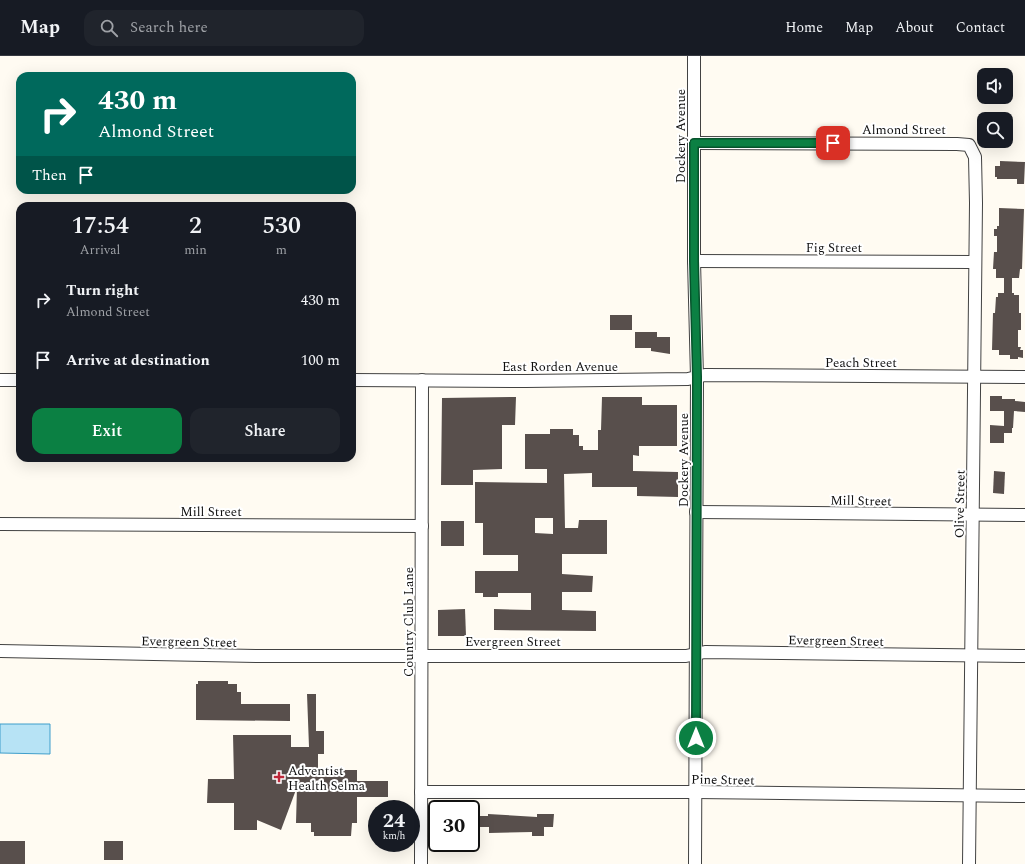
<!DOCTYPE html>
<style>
:root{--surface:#171b24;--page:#20242c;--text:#f1f3f6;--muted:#9ea1a6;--line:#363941;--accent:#0b8043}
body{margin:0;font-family:Spectral,serif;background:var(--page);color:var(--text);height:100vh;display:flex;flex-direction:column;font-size:15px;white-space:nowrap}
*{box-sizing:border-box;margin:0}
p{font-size:13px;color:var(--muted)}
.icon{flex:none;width:22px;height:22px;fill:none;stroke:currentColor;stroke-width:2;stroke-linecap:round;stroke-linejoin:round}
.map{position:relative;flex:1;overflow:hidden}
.sheet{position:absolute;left:16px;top:146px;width:340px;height:260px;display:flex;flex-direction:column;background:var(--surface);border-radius:12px;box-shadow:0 4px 16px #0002}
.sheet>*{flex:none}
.hud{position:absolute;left:16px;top:16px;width:340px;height:122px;border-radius:12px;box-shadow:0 4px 16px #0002;background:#00695c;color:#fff;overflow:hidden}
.tools{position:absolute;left:977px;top:12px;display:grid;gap:8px}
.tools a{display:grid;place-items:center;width:36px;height:36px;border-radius:8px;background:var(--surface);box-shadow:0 4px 16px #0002;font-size:20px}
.speed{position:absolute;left:368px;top:744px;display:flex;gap:8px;font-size:20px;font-weight:700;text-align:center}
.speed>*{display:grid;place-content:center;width:52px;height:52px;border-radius:50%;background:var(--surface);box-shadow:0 4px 16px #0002;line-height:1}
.speed small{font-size:10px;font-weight:400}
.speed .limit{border:2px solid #111;border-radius:6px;background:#fff;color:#111}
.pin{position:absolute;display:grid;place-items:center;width:34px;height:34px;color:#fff;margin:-17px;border-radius:8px;box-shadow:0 2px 6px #0006}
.me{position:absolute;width:44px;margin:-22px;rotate:0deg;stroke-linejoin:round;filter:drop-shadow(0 0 3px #0008)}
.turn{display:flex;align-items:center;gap:14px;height:84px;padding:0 16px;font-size:18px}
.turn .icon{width:52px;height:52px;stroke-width:2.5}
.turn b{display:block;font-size:28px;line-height:34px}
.then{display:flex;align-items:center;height:38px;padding:0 16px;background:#0003;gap:8px;font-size:15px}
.eta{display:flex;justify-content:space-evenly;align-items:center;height:68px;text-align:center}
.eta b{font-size:24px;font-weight:600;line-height:28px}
.cta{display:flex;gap:8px;margin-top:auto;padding:8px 16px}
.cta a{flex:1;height:46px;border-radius:12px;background:var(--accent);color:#fff;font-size:16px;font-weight:600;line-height:46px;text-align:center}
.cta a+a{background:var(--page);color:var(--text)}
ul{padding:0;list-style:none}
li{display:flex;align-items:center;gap:12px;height:60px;padding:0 16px}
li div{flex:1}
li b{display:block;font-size:15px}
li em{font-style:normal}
header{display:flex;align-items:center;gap:24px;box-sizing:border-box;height:56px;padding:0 20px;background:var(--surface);border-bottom:1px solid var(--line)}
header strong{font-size:19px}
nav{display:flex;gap:22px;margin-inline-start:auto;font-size:14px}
.search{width:280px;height:36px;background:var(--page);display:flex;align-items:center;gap:10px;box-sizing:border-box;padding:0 14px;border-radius:12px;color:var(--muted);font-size:15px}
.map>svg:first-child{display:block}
.water{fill:#b7e3f5;stroke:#3f9ecb}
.building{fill:#584f4c;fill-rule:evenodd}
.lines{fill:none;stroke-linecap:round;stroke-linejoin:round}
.minor-casing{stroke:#424242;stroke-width:14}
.minor{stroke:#fff;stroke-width:12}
.route-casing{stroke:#07532c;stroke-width:10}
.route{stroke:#0b8043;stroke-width:7}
.poi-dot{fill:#be293b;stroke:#fff;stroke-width:1.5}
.labels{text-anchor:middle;stroke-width:4;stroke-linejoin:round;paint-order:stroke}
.street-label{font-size:13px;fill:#0f0f0f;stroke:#fff}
.poi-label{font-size:13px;fill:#0f0f0f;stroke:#fff;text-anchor:start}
</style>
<header>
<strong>Map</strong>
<div class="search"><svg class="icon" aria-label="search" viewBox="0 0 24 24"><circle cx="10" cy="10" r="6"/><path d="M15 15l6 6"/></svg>Search here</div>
<nav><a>Home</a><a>Map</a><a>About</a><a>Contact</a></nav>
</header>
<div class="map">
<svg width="1025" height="808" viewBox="0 0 1025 808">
<rect width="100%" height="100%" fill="#fffbf2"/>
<path class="water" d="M0,668H50V698L0,697Z"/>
<g class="building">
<path d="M1000,105L1025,106L1024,128H1017V123H997V121H995V110H1000Z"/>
<path d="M999,152L1024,153L1022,213H1020L1019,222H1012V237H1014V239H1019V257H1021V274H1018V291H1021L1020,294H1023V302L1018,301V303H1010V299H999V294H992L993,257H995L996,241H998V237H1004V222H996V213H993L994,196H997V180H994V173H997V170H999Z"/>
<rect x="610" y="259" width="22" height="15"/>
<path d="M635,276H657V281H670V298L651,295V292H635Z"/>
<path d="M990,340H1002V343H1015V345L1025,346V356L1014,355L1013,372H1012V377H1004V387H990V369L1004,370V355H990Z"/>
<path d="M516,341L515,369H502V413L473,414V429H441L442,342Z"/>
<path d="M602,341H642V349H677V390H639V400L633,399V415L678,416V441L637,440V431H592V417L564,418L565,472H578L579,464H607V498H562V518L593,520L592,536H562V554L596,555V575L494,574V553L531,554V537H498V541H483V537H475V515H518V499H483V467H475V426L547,427V413H525V378H550V373H573V379H579V390H583V394H598V374H601ZM535,462H553V478L535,477Z"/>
<path d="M994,415L1005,416L1004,438L993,437Z"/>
<rect x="441" y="465" width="23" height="25"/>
<path d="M465,553L466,580H438V554Z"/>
<path d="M198,625H228V628H237V636H241V648H290V665L196,664V628H198Z"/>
<path d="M307,638H316V675H324V698H318V714H357V725H388V741H357V767H352L351,780H314V776H311V767H296L297,731L281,774L257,764V774H234V747H207L208,723H234L233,679H291V691H309Z"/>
<path d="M488,758L537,761V758H554L553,771H544V780H532V776L489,777V771H479V760H488Z"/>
<rect x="0" y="785" width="25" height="23"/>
<rect x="104" y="785" width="19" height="19"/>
</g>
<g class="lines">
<g class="minor-casing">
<g id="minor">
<path d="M694,0V205L697,321L695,808"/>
<path d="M694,87L957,88L969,89L975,101L976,147L969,808"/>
<path d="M694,205L974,206"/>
<path d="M0,324H20"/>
<path d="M352,324L526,325L688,323L705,319L1025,321"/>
<path d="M696,456L1025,459"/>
<path d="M0,468L422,470"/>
<path d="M0,595L256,600H686L705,596L1025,600"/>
<path d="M421,736H696L1025,740"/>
<path d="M421,808L422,324"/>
</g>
</g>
<use href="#minor" class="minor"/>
</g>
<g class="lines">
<g class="route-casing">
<path id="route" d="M696,682L697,321L694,205V87H833"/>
</g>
<use href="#route" class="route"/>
</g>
<path class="poi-dot" d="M277 715h4v4h4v4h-4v4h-4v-4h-4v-4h4z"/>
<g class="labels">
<g class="street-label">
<text x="904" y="78">Almond Street</text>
<text transform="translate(680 80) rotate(-90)" y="5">Dockery Avenue</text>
<text x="834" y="196">Fig Street</text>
<text x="861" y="311">Peach Street</text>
<text x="560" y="315">East Rorden Avenue</text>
<text transform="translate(683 404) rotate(-90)" y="5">Dockery Avenue</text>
<text transform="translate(861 444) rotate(1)" y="5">Mill Street</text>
<text transform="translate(959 448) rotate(-89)" y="5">Olive Street</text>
<text x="211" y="460">Mill Street</text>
<text transform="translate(408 566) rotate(-90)" y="5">Country Club Lane</text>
<text transform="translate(836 584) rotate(1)" y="5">Evergreen Street</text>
<text transform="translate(189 585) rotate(1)" y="5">Evergreen Street</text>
<text x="513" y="590">Evergreen Street</text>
<text transform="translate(723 723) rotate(1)" y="5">Pine Street</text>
</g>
<g class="poi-label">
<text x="288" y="719">Adventist<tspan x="288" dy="15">Health Selma</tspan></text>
</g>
</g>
</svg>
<div class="tools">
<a><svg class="icon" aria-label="sound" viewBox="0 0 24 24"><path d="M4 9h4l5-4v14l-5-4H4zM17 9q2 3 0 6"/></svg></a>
<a><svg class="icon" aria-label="search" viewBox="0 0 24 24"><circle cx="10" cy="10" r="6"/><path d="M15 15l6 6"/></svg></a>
</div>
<div class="speed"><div>24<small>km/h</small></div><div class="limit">30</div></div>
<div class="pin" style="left:833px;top:87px;background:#d93025"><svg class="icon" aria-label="arrive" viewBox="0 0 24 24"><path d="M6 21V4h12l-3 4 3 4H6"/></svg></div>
<svg class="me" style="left:696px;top:682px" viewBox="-20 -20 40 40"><circle r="17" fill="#0b8043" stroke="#fff" stroke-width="3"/><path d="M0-11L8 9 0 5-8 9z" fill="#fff"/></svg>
<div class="hud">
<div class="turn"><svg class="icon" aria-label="right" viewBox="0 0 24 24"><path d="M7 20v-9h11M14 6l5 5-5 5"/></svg><div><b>430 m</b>Almond Street</div></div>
<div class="then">Then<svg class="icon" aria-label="arrive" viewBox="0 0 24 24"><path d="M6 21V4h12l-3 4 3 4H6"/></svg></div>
</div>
<section class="sheet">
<div class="eta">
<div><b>17:54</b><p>Arrival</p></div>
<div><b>2</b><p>min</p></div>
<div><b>530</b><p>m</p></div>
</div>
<ul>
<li><svg class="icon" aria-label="right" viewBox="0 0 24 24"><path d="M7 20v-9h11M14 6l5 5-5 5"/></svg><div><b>Turn right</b><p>Almond Street</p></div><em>430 m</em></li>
<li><svg class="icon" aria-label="arrive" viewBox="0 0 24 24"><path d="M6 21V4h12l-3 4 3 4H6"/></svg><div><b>Arrive at destination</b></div><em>100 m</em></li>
</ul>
<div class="cta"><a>Exit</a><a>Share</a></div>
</section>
</div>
